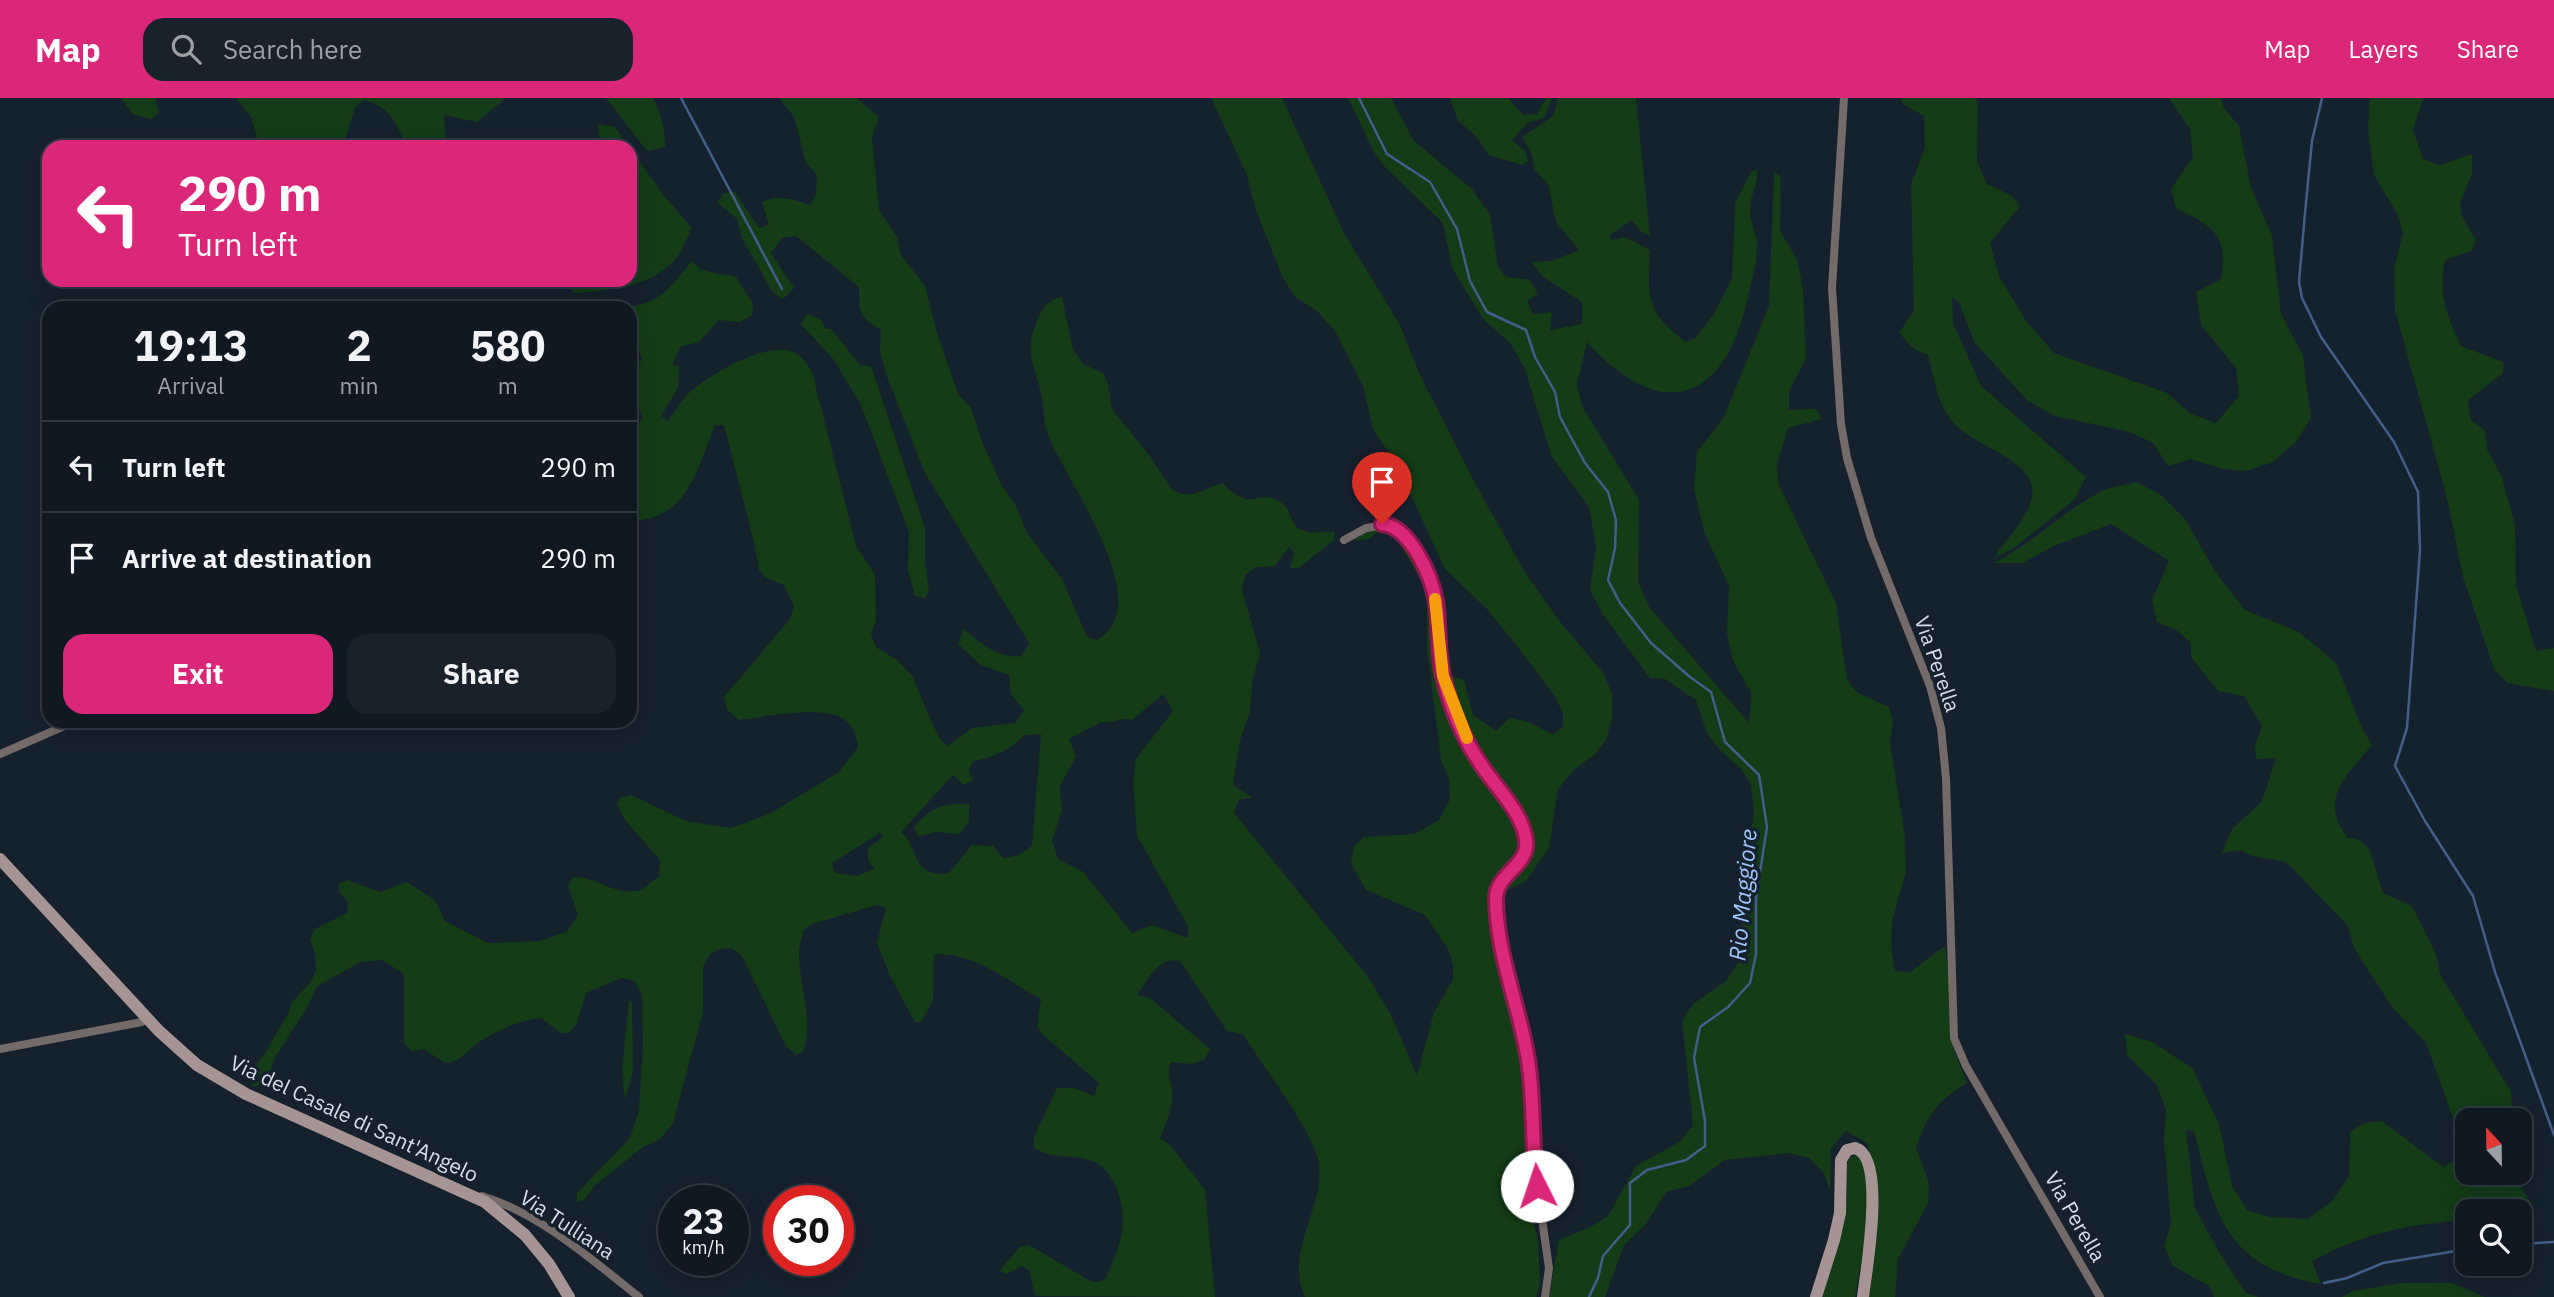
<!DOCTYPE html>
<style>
:root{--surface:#101922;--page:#19222a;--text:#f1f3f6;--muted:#9ca0a5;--line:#303840;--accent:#db2777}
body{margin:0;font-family:"IBM Plex Sans",sans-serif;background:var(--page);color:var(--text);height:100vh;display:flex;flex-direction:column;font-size:26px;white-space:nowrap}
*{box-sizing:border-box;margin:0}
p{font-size:23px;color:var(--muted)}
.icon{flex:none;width:38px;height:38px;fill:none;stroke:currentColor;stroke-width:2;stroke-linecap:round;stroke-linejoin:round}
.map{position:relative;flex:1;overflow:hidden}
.drawer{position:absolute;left:42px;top:203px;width:595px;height:427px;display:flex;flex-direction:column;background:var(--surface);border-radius:21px;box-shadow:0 7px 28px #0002,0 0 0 2px var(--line)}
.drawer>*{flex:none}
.guide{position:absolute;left:42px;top:42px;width:595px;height:147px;border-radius:21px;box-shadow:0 7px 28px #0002,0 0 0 2px var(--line);background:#db2777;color:#fff;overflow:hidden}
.needle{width:46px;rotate:338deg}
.tools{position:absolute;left:2455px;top:1010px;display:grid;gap:14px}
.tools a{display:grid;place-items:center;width:77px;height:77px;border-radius:14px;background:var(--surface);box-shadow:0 7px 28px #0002,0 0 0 2px var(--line);font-size:35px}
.speed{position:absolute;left:658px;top:1087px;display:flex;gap:14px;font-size:35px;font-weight:700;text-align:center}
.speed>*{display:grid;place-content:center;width:91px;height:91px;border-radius:50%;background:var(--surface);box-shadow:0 7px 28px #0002,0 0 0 2px var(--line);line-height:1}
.speed small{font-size:18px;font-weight:400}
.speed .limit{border:10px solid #d22;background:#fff;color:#111}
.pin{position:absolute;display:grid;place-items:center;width:60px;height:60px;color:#fff;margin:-72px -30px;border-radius:50% 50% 50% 0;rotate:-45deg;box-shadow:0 0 7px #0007}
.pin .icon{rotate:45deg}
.me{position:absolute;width:77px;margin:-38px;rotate:356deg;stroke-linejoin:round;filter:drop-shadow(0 0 5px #0008)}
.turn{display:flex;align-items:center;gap:24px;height:147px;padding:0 21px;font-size:32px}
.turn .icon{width:91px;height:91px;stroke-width:2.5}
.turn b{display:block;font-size:49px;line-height:60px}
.eta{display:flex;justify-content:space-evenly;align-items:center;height:119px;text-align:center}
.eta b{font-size:42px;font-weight:700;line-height:49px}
.action{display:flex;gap:14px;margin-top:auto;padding:14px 21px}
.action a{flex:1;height:80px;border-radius:21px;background:var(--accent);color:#fff;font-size:28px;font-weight:700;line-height:80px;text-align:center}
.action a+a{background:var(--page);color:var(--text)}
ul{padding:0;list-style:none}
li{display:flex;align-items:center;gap:21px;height:91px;padding:0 21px;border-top:2px solid var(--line)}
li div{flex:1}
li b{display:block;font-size:26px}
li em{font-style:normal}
header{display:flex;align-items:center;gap:42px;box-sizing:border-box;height:98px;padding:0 35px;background:var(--accent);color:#fff}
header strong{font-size:33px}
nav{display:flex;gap:38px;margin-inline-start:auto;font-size:24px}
.search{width:490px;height:63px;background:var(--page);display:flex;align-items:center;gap:18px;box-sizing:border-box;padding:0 24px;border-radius:21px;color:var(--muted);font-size:26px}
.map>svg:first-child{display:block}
.green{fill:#133c17;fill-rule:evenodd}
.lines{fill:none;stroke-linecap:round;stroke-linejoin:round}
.stream{stroke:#435e8d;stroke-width:2.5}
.street{stroke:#746a69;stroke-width:8}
.secondary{stroke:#a59493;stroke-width:12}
.route-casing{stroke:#8e194d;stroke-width:18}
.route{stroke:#db2777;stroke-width:12}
.slow{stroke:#f59e0b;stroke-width:12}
.labels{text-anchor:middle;stroke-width:7;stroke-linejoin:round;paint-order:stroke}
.street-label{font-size:21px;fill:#d6dde6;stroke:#16212e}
.water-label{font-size:23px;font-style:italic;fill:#a2c4fe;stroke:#16212e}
</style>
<header>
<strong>Map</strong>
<div class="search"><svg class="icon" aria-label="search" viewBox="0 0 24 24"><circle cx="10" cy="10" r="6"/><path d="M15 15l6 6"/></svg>Search here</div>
<nav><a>Map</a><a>Layers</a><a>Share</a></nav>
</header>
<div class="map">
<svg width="2554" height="1199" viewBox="0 0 2554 1199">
<rect width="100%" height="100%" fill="#16212e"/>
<g class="green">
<path d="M121,0H155L159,14L151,21L134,17Z"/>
<path d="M234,0H506L477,24L444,17L446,49H407C395,25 392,10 364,2L355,9L343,49H260L251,19L237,1Z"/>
<path d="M606,0H653C661,15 665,32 665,49L647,53Z"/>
<path d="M779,0H856L879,19L872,39L879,112L897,139L901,157L925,188L937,235L958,296L971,310L983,346L1002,388L1016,408L1027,435L1062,481L1087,539L1097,542C1161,505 1060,376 1046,331C1043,319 1044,306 1041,294C1033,263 1024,254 1037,223C1042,210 1049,201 1062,199L1073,251L1083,266L1103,275L1108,285L1112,311L1149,357L1172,392L1181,396H1194L1222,385C1254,416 1253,392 1277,402C1301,413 1278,441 1334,433L1335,441L1299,470H1290L1294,454L1289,449L1275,468L1256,469L1245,477L1242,492L1260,555L1252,585L1250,614L1240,642L1233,687L1253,700L1239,701L1234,715L1368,879L1391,917L1417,978L1434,914L1453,882V867L1448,851L1425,817L1366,792L1351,765L1354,748L1364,739L1414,736L1439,722L1450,701L1449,681L1441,662L1427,550V507L1423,486L1397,441L1390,435L1378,434L1369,441L1354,443L1366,432L1385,429L1401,438L1426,483L1432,499L1437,561L1459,631L1510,715L1521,742L1511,762L1492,782L1488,794L1499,864L1526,990L1527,1100L1538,1142L1540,1187L1536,1199H1305C1283,1154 1328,1105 1318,1061C1310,1029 1262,967 1243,936L1227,933L1180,863C1158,858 1149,881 1137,897L1150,900L1210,951L1204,962L1190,966L1171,964C1167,976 1170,980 1172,991C1174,1006 1166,1026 1160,1040L1171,1048L1205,1092L1215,1199L1035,1198L1029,1172L1021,1168L1007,1176L999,1173L1020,1149L1029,1147L1092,1184H1100L1106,1180C1111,1167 1118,1153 1121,1139C1127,1114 1118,1073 1092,1063C1072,1055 1052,1063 1034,1049V1039L1057,990H1074L1094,998L1099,985L1041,935L1037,927L1041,901C1003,881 979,856 934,856L933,902L921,924H915L890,878L877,845L886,810L877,807L812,826L803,833C802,840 799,848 799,855C799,888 814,921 803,954L796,957L786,948L742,858L731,850L719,851L710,856L703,869V914L673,1025L660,1041L643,1049L594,1088L585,1101L577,1104V1095L630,1040L639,1012L643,947L642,897L635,883L621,880L586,895L577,925L569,935H561L541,920C521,922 494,933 478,945C465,954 463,963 445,965L424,951L411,953L404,945V876L382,862L361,864L317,888L308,908L274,961L267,985L253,989L247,977L264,957L289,914L291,905L311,884L316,872L315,856L310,841L315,831L347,815L348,804L339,794V786L347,782L380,794L407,784L435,802L445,823L488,845L539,843L566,834L578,817L568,788L573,779C596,778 616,799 640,792C646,789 653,782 659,779L660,762L626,723L617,707L621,699L631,697L686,723L731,730L769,716L839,674L858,649C856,638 854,628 844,621C821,607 765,619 739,622L727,612L724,599L790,521L794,508L784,487L766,480L759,472L754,444L724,327H715C702,358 692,404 657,418C649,421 639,422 630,424V334L643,320L630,291L633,269L642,262L636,243L630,244V210H543C574,205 619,216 648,204C667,197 680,177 692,163L701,172L736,179L753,206L752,217L740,224L719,222L699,244L680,249L672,267L679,268L678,290L661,318L668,323C674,315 680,304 687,297C706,278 773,237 799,257C804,260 809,269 812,274L856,448L875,477L876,522L871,536L876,549L897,562L912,578L938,638L947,648L972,630L1015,625L1024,612L1011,596L1009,577L981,567L958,546L964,531C978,544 1002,562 1022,558L1029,545L925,375L887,279L880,254L881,232C858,218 859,215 859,189L796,138L782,140L771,155L794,190L783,201L773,195L741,138L737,121L718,105L723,95L735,94L759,130L769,127L762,104C780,96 793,102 811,107L816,96L817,77L806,65L794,19ZM1163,596L1173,613L1136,661L1133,685L1137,738L1188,828V840L1152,827L1132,835L1083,774L1058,761L1052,743L1062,712L1060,688L1076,658L1069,641L1101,624C1112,627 1119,618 1132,622ZM1041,636L1032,748L1019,757L1003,760L993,748L972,747L949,775C911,781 919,748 901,734L953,677L964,687L973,682L969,672L973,663C995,659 1008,653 1024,637ZM880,735L883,739L868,750V762L874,771L857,778L835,775L832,765Z"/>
<path d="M1211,0H1282L1344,135L1400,227L1420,277L1478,391L1526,476L1561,525L1604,576L1612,596V620L1606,642L1595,656L1574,672L1558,691L1549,750L1526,783L1501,795V788C1511,775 1528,761 1530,744C1533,714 1496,686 1482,662C1466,637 1458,611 1449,583L1453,579L1464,582L1473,617L1496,633L1510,620L1529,624L1553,637L1563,628V615L1554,597L1521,553L1488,512L1445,471L1398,369L1373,331L1363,288L1335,233L1317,213L1294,198L1282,178L1255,110L1247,77Z"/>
<path d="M1348,0H1391L1414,43L1472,91L1490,117L1498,169L1506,179L1530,182L1538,196L1527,203L1533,216L1552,214L1550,232L1582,226V204L1542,178L1532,164L1552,163L1579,152L1556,124L1548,86L1535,72L1531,54L1522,39L1553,18L1558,0H1636L1650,138L1640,133L1632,122L1610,137L1611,142L1625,139L1650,152C1648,200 1645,213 1686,244L1695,240L1714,216L1732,181L1735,105L1751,74L1757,71C1759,87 1749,98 1750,113C1750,124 1756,134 1757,145C1758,163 1751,185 1747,203C1723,308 1659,324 1587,244L1577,286L1582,308L1639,402L1638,483L1649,509L1749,625L1751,595L1733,563L1727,535L1729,488L1704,434L1694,390L1697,354L1724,319L1769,208L1774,74L1781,79L1780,133L1797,161L1803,191L1806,260L1789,293V312L1816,311L1822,321L1788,330L1777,367L1779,387L1836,505L1847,582L1858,595L1889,609L1893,624L1890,645L1905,739L1906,773L1892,823L1891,849L1895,873L1910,874L1943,849L1946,852L1955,955L1967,985C1936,1004 1929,1015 1916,1049L1929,1085L1928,1105L1898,1161L1895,1199H1869L1876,1086L1867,1045L1846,1033L1831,1050L1830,1093L1824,1075L1809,1060L1788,1055L1725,1062L1689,1088L1666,1094L1646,1126L1624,1147L1605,1199H1549L1559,1142L1590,1129L1608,1118L1636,1068L1681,1043L1693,1027L1682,923L1693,906L1726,883L1740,862L1743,792L1754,714L1751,687L1742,672L1718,650L1707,635L1696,602L1665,581L1650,580L1604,518L1590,492L1596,449L1589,409L1551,357L1525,271L1511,246L1483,221L1452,170L1443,125L1385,69L1374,54Z"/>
<path d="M1450,0H1508L1523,17L1537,16L1546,0H1552L1544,20L1527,25L1512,42L1525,53L1528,63L1522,67L1489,57L1475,37L1458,23Z"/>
<path d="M1901,0H1975L1978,7L1977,63L1987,86L2012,98L2020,108L1990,145L1999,178L2026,223L2054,255L2167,295L2191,316L2216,325L2239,298L2236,270L2201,227L2196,194L2221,181C2228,136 2214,129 2176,110L2171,91L2193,59L2190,31L2169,0H2221L2224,10L2239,28L2251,90L2272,137L2281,216L2303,258L2311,320L2296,344L2271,365L2246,373L2223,371L2190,361L2168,368L2153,345L2130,334L2055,318L2028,303L1974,244L1959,204L1952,199L1953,225L1981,288L2086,379L2074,402L2014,450L1994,460C2004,443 2023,426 2030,406C2047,363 1974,351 1952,323C1937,305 1934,280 1928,257L1914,251L1899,235L1914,212L1911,86L1925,50L1924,18L1903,6Z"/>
<path d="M2370,0H2423L2413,32L2423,61L2440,67L2472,56V76L2460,104L2462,119L2476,142L2471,153L2445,162C2438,195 2447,219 2461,248L2503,264V275L2468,302L2471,322L2485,332L2487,351L2502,379L2515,428L2516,487L2536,553L2554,550V593L2507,585L2494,571L2463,479L2447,400L2395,212L2394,171L2403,135L2398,117L2374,77L2368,30Z"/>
<path d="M598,26L615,29L629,49H600Z"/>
<path d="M630,50L664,98L692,130C687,140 681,156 673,164C647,190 609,192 575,195L568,189L572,182H630V144L635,139L630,130Z"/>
<path d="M807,216L821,222L826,231H831L860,267L871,268L925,430V464L929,492L925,500L915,498L908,472L909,434L861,307L834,262L801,226Z"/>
<path d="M2136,384L2161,397L2185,421L2216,475L2245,512L2299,534L2336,565L2361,628L2372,647C2345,679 2318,701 2348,740L2360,742L2370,752L2383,795L2412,808L2436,856L2440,876L2511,994L2513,1022H2468V1074L2518,1075L2522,1092L2532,1105L2494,1113H2468L2467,1121C2405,1128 2368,1133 2312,1163L2321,1186C2225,1169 2215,1116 2194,1033L2186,1032L2195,1110L2220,1156L2245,1194L2258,1199H2214L2209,1188L2173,1168L2164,1148L2171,1126L2164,1042L2166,1012L2157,987L2127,957L2125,936L2152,944L2192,970L2219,1026L2232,1088L2247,1112L2269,1119L2308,1121L2332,1103L2349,1078L2350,1034L2364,1025L2382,1023L2443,1069L2453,1063L2457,1031L2426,945L2392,909L2354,850L2348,828L2286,764L2252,758L2241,752L2222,755L2232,731L2262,703L2276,660L2256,661L2255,647L2262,628L2244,598L2218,593L2191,559V545L2178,533L2157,524L2152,502L2169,463L2111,426L2054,448L2022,465H1994C2033,445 2064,412 2104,392C2114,388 2126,387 2136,384Z"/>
<path d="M969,706V723L960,736L936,734L918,738L914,730C928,710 945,704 969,706Z"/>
<path d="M629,902L632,904L633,973L625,1002L622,973Z"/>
<path d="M1857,1057C1881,1086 1860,1163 1855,1199H1823L1847,1101V1067L1850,1059Z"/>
<path d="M2401,1185H2452L2485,1199H2342L2353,1193Z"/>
</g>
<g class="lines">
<g class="stream">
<path d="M681,0L782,191"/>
<path d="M1359,0L1387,56L1430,84L1457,131L1470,183L1487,214L1526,232L1535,259L1555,294L1560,319L1585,365L1608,394L1616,422L1615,450L1608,482L1620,505L1651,545L1690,579L1711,594L1725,644L1759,677L1767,729L1756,800V856L1750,885L1728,909L1700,929L1694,960L1705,1023V1048L1686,1062L1647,1072L1630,1085V1127L1603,1158L1598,1180L1589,1199"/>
<path d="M2322,0L2312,43L2305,115L2299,184L2302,200L2321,239L2394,344L2418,394L2420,452L2407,630L2395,668L2425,723L2473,798L2495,874L2554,1037"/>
<path d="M2520,1146L2554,1144"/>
<path d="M2324,1185L2347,1180L2383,1165L2468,1151"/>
</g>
<g class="street">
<path d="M1844,0L1832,190L1841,326L1847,360L1871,440L1930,588L1941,630L1946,680L1954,940L1966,968L2100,1199"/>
<path d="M1344,442L1366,430L1386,427L1401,433L1413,450L1436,502L1438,547L1447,593L1478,664L1521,725L1526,741L1525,753L1498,788L1496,806L1506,866L1530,970L1536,1079L1549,1170L1545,1199"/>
<path d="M0,656L76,623"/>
<path d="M0,951L142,924L147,920"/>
<path d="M482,1098C541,1116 592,1162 639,1199"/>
</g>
<g class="secondary">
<path d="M0,761L159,933L197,967L246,996L485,1104L525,1137L549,1166L569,1199"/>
<path d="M1816,1199L1834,1142L1840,1115L1841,1062L1847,1052L1855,1050C1887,1059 1866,1173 1863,1199"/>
</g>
</g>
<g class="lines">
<g class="route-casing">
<path id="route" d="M1382,426C1410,428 1432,479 1436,504C1440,529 1437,553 1443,578C1450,608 1463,640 1480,665C1495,689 1522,713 1526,742C1530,767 1496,776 1496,800C1496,853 1518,905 1527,956C1535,999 1531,1044 1537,1088"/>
</g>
<use href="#route" class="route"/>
<path class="slow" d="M1435,501L1443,578L1467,640"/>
</g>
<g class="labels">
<g class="street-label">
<text transform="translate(1937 566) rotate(71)" y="7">Via Perella</text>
<text transform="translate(354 1021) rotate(25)" y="7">Via del Casale di Sant'Angelo</text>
<text transform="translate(2075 1119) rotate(60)" y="7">Via Perella</text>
<text transform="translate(567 1127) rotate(33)" y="7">Via Tulliana</text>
</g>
<g class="water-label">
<text transform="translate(1743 797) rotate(-85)" y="8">Rio Maggiore</text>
</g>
</g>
</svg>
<div class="tools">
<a><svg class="needle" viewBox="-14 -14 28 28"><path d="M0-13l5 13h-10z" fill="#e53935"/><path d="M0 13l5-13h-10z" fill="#9ca0a5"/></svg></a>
<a><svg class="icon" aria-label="search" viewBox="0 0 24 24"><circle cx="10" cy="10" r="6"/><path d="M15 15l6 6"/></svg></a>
</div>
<div class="speed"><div>23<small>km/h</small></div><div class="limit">30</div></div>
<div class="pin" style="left:1382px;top:426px;background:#d93025"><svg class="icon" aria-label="arrive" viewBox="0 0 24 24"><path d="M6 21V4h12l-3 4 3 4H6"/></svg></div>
<svg class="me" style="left:1537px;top:1088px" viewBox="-20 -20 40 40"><circle r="19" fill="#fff"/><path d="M0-13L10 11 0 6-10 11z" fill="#db2777"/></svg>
<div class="guide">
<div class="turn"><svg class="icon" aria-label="left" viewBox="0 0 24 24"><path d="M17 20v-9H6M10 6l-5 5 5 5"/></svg><div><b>290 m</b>Turn left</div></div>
</div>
<section class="drawer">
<div class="eta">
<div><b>19:13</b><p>Arrival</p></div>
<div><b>2</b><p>min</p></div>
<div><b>580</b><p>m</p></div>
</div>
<ul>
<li><svg class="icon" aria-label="left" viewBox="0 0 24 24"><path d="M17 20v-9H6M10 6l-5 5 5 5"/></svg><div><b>Turn left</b></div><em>290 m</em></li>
<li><svg class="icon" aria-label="arrive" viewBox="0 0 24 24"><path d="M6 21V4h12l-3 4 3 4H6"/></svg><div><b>Arrive at destination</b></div><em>290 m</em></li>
</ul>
<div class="action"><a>Exit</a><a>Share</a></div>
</section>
</div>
